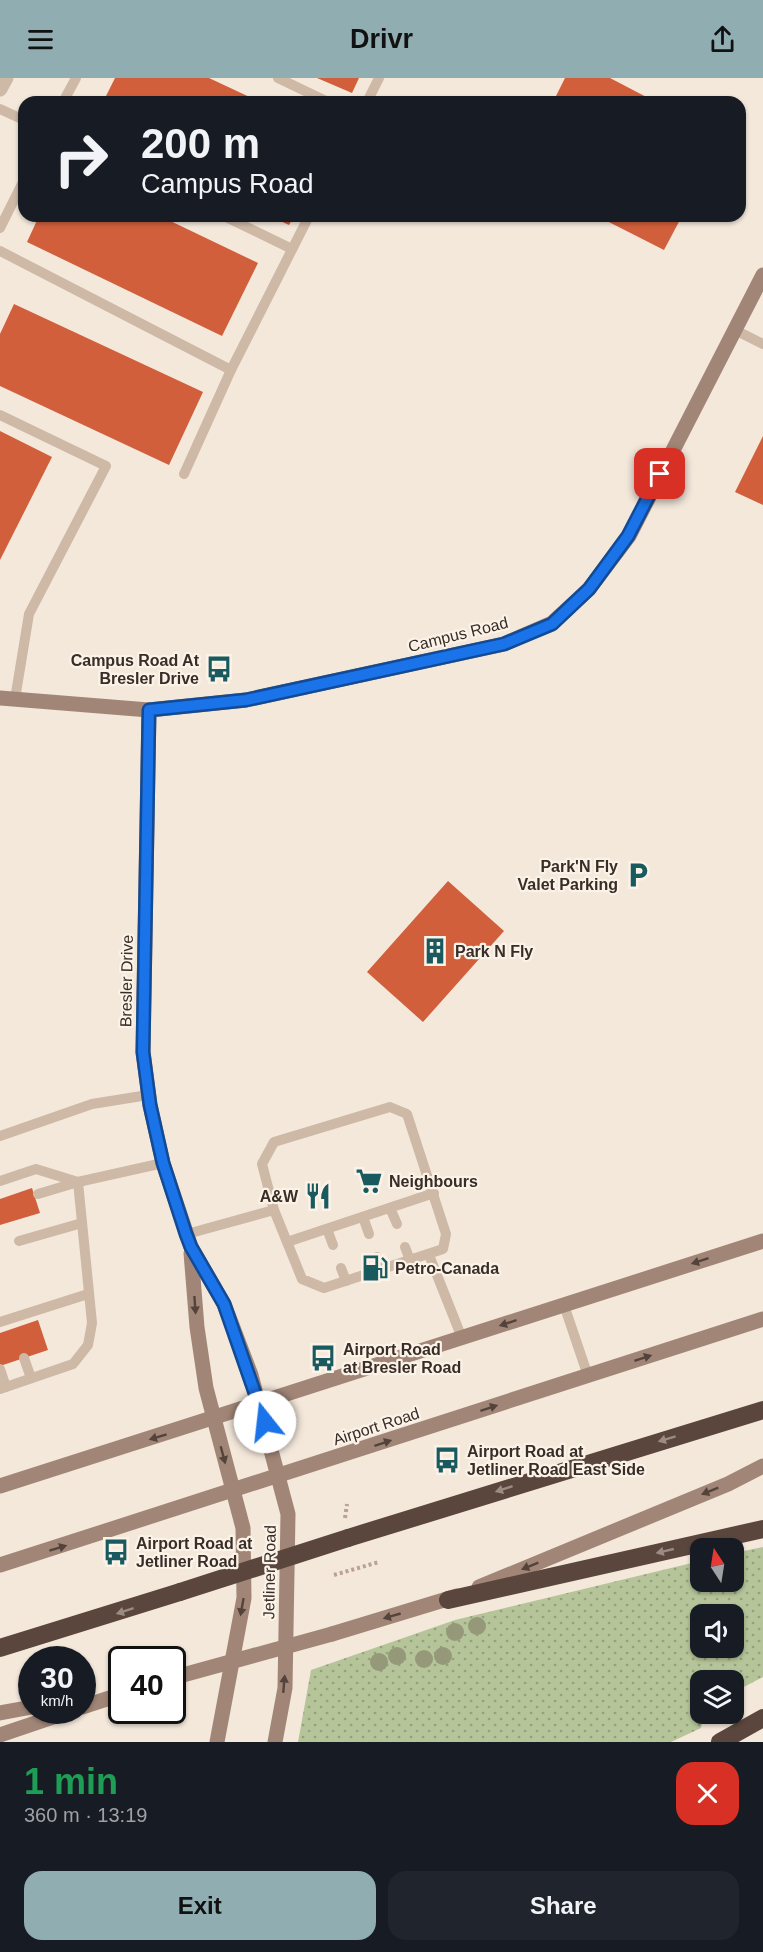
<!DOCTYPE html>
<meta charset="utf-8">
<style>
:root{--surface:#171b24;--page:#20242c;--text:#f1f3f6;--muted:#9ea1a6;--accent:#90aeb2}
body{margin:0;font-family:Helvetica,sans-serif;background:var(--page);color:var(--text);height:100vh;display:flex;flex-direction:column;font-size:22px;white-space:nowrap}
*{box-sizing:border-box;margin:0}
p{font-size:20px;color:var(--muted)}
.icon{flex:none;width:33px;height:33px;fill:none;stroke:currentColor;stroke-width:2;stroke-linecap:round;stroke-linejoin:round}
.map{position:relative;height:1664px;overflow:hidden}
.sheet{display:flex;flex-direction:column;background:var(--surface);flex:1}
.sheet>*{flex:none}
.hud{position:absolute;left:18px;top:18px;width:728px;height:126px;border-radius:18px;box-shadow:0 2px 4px #0004;background:#171b24;color:var(--text);overflow:hidden}
.needle{width:39px;rotate:348deg}
.controls{position:absolute;left:690px;top:1460px;display:grid;gap:12px}
.controls a{display:grid;place-items:center;width:54px;height:54px;border-radius:12px;background:var(--surface);box-shadow:0 2px 4px #0004;font-size:30px}
.speed{position:absolute;left:18px;top:1568px;display:flex;gap:12px;font-size:30px;font-weight:700;text-align:center}
.speed>*{display:grid;place-content:center;width:78px;height:78px;border-radius:50%;background:var(--surface);box-shadow:0 2px 4px #0004;line-height:1}
.speed small{font-size:15px;font-weight:400}
.speed .limit{border:3px solid #111;border-radius:9px;background:#fff;color:#111}
.pin{position:absolute;display:grid;place-items:center;width:51px;height:51px;color:#fff;margin:-26px;border-radius:12px;box-shadow:0 3px 9px #0006}
.me{position:absolute;width:66px;margin:-33px;rotate:344deg;stroke-linejoin:round;filter:drop-shadow(0 0 4px #0008)}
.turn{display:flex;align-items:center;gap:21px;height:126px;padding:0 24px;font-size:27px}
.turn .icon{width:78px;height:78px;stroke-width:2.5}
.turn b{display:block;font-size:42px;line-height:51px}
.round{display:grid;place-items:center;flex:none;width:63px;height:63px;border-radius:18px;background:var(--page)}
.overview{display:flex;align-items:center;justify-content:space-between;height:102px;padding:0 24px}
h1{font-size:36px;font-weight:800;line-height:45px;color:#1e9e55}
.action{display:flex;gap:12px;margin-top:auto;padding:12px 24px}
.action a{flex:1;height:69px;border-radius:18px;background:var(--accent);color:#111;font-size:24px;font-weight:800;line-height:69px;text-align:center}
.action a+a{background:var(--page);color:var(--text)}
header{display:flex;justify-content:space-between;align-items:center;height:78px;padding:0 24px;background:var(--accent);color:#111;font-size:27px;font-weight:800}
.map>svg:first-child{display:block}
.grass{fill:url(#grass-dots);fill-rule:evenodd}
.building{fill:#d15f3c}
.lines{fill:none;stroke-linecap:round;stroke-linejoin:round}
.path{stroke:#baa190;stroke-width:4;stroke-dasharray:3 3;stroke-linecap:butt}
.lane{stroke:#ceb8a6;stroke-width:10}
.street{stroke:#ceb8a6;stroke-width:15}
.secondary{stroke:#a18677;stroke-width:15}
.highway{stroke:#5b463d;stroke-width:18}
.secondary-bridge{stroke:#a18677;stroke-width:15}
.highway-bridge{stroke:#5b463d;stroke-width:18}
.tree{fill:#959979}
.oneway{fill:#53433b}
.oneway2{fill:#9b8b81}
.route-casing{stroke:#114b97;stroke-width:15}
.route{stroke:#1a73e8;stroke-width:10}
.labels{text-anchor:middle;stroke-width:4.5;stroke-linejoin:round;paint-order:stroke}
.street-label{font-size:16px;fill:#392d27;stroke:#fbf2e8}
.poi-label{font-size:16px;font-weight:bold;fill:#392d27;stroke:#fbf2e8;text-anchor:start}
</style>
<header><svg class="icon" aria-label="menu" viewBox="0 0 24 24"><path d="M4 6h16M4 12h16M4 18h16"/></svg>Drivr<svg class="icon" aria-label="share" viewBox="0 0 24 24"><path d="M12 15V3M7 8l5-5 5 5M5 13v7h14v-7"/></svg></header>
<div class="map">
<svg width="763" height="1664" viewBox="0 0 763 1664">
<defs>
<pattern id="grass-dots" width="8" height="8" patternUnits="userSpaceOnUse" patternTransform="scale(1.5)"><rect width="8" height="8" fill="#b6c599"/><path d="M2 2h.1M6 6h.1" fill="none" stroke="#95a07d" stroke-width="1.8" stroke-linecap="round"/></pattern>
</defs>
<rect width="100%" height="100%" fill="#f4e8db"/>
<path class="grass" d="M763,1469V1599L734,1614V1602H700V1635H704L701,1650L671,1664H298L311,1592L455,1542L700,1483V1503H734V1475ZM700,1536H734V1569H700Z"/>
<g class="building">
<path d="M115,0H209L260,24H103Z"/>
<path d="M317,0H359L352,15Z"/>
<path d="M565,0H610L656,24H553Z"/>
<path d="M39,138H160L258,185L222,258L27,164Z"/>
<path d="M269,138H294L289,147Z"/>
<path d="M597,138H682L664,172Z"/>
<path d="M14,226L203,314L169,387L0,308V256Z"/>
<path d="M0,353L52,379L0,482Z"/>
<path d="M763,358V427L735,414Z"/>
<path d="M448,803L504,853L423,944L367,894Z"/>
<path d="M32,1110L40,1135L0,1147V1121Z"/>
<path d="M38,1242L48,1272L0,1288V1255Z"/>
</g>
<g class="lines">
<g class="path">
<path d="M345,1440L347,1426"/>
<path d="M334,1497L379,1484"/>
</g>
<g class="lane">
<path d="M278,0L328,24"/>
<path d="M63,24L76,0"/>
<path d="M367,24L379,0"/>
<path d="M0,31L24,42"/>
<path d="M224,138L292,171"/>
<path d="M0,150L24,102"/>
<path d="M0,173L231,292"/>
<path d="M735,252L763,266"/>
<path d="M0,337L106,388L29,536L15,621"/>
<path d="M184,396L231,292L309,138"/>
<path d="M390,1029L407,1036L446,1156L443,1171L324,1210L302,1201L274,1132L262,1086L274,1064Z"/>
<path d="M0,1058L92,1026L148,1017"/>
<path d="M0,1103L36,1091L78,1104L163,1085"/>
<path d="M390,1130L397,1146"/>
<path d="M363,1139L369,1156"/>
<path d="M327,1151L333,1167"/>
<path d="M187,1156L274,1132"/>
<path d="M19,1163L82,1145"/>
<path d="M287,1164L434,1115"/>
<path d="M405,1169L410,1182"/>
<path d="M429,1177L462,1260"/>
<path d="M377,1179L381,1192"/>
<path d="M341,1190L346,1203"/>
<path d="M564,1227L588,1298"/>
<path d="M0,1244L88,1216"/>
<path d="M24,1280L31,1300"/>
<path d="M0,1291L6,1309"/>
<path d="M0,1311L73,1286L88,1267L92,1245L78,1104L38,1116"/>
</g>
<path class="street" d="M0,11L6,0"/>
<g class="secondary">
<path d="M0,620L149,632L246,622L504,566L552,545L589,511L629,458L763,197"/>
<path d="M149,632L143,974L150,1027L163,1085L191,1169L224,1226L251,1297L288,1436L285,1610L275,1664"/>
<path d="M191,1175L197,1249L206,1310L243,1450L244,1520L217,1664"/>
<path d="M0,1408L763,1163"/>
<path d="M0,1487L763,1241"/>
<path d="M479,1509L728,1406L763,1388"/>
<path d="M332,1556L457,1518"/>
<path d="M82,1629L122,1616"/>
<path d="M0,1635L32,1629"/>
<path d="M0,1657L74,1632"/>
</g>
<g class="highway">
<path d="M348,1460L763,1332"/>
<path d="M448,1522L763,1451"/>
<path d="M0,1570L180,1514"/>
<path d="M720,1664L763,1640"/>
</g>
<path class="secondary-bridge" d="M172,1600L332,1556"/>
<path class="highway-bridge" d="M180,1514L348,1460"/>
</g>
<g class="tree">
<circle cx="477" cy="1548" r="9"/>
<circle cx="455" cy="1554" r="9"/>
<circle cx="397" cy="1578" r="9"/>
<circle cx="443" cy="1578" r="9"/>
<circle cx="424" cy="1581" r="9"/>
<circle cx="379" cy="1584" r="9"/>
</g>
<defs><path id="oneway-solid" d="M-6-.8H1V-3.2L6.5 0L1 3.2V.8H-6Z" transform="scale(1.5)"/></defs>
<g class="oneway">
<use href="#oneway-solid" transform="translate(700 1183) rotate(162)"/>
<use href="#oneway-solid" transform="translate(195 1227) rotate(86)"/>
<use href="#oneway-solid" transform="translate(508 1245) rotate(162)"/>
<use href="#oneway-solid" transform="translate(643 1280) rotate(-18)"/>
<use href="#oneway-solid" transform="translate(489 1330) rotate(-18)"/>
<use href="#oneway-solid" transform="translate(158 1359) rotate(163)"/>
<use href="#oneway-solid" transform="translate(383 1365) rotate(-18)"/>
<use href="#oneway-solid" transform="translate(223 1377) rotate(75)"/>
<use href="#oneway-solid" transform="translate(710 1413) rotate(158)"/>
<use href="#oneway-solid" transform="translate(58 1470) rotate(-17)"/>
<use href="#oneway-solid" transform="translate(530 1488) rotate(158)"/>
<use href="#oneway-solid" transform="translate(242 1529) rotate(100)"/>
<use href="#oneway-solid" transform="translate(392 1538) rotate(164)"/>
<use href="#oneway-solid" transform="translate(284 1606) rotate(-85)"/>
</g>
<g class="oneway2">
<use href="#oneway-solid" transform="translate(667 1361) rotate(163)"/>
<use href="#oneway-solid" transform="translate(504 1411) rotate(162)"/>
<use href="#oneway-solid" transform="translate(665 1473) rotate(167)"/>
<use href="#oneway-solid" transform="translate(125 1533) rotate(162)"/>
</g>
<g class="lines">
<g class="route-casing">
<path id="route" d="M265,1344L224,1226L191,1169L186,1156L163,1085L150,1027L143,974L149,632L246,622L504,566L552,546L589,511L628,458L660,396"/>
</g>
<use href="#route" class="route"/>
</g>
<defs>
<g id="bus-bare" transform="scale(2.07)"><path d="M-5-6H5V4H4V6H2V4H-2V6H-4V4H-5ZM-3.5-4V0h7V-4ZM-3.5 1.2v1.5H-2V1.2ZM2 1.2v1.5H3.5V1.2Z" fill="#195a5e" stroke="#fbf2e8" stroke-width="2.5" paint-order="stroke"/></g>
<g id="parking-bare" transform="scale(2.07)"><path d="M-3.5-5.5H1a3.5 3.5 0 0 1 0 7H-1V5.5H-3.5ZM-1-3.4V-.6H.8a1.4 1.4 0 0 0 0-2.8Z" fill="#195a5e" stroke="#fbf2e8" stroke-width="2.5" paint-order="stroke"/></g>
<g id="building-bare" transform="scale(2.07)"><path d="M-4-6H4V6H1V3H-1V6H-4ZM-2.5-4.3h1.7v1.8h-1.7ZM.8-4.3h1.7v1.8H.8ZM-2.5-1h1.7V.8h-1.7ZM.8-1h1.7V.8H.8Z" fill="#195a5e" stroke="#fbf2e8" stroke-width="2.5" paint-order="stroke"/></g>
<g id="supermarket-bare" transform="scale(2.07)"><path d="M-6-5.5h2.5l.6 2H6L4.5 2H-2.5L-4.4-4H-6ZM-1.5 3.2a1.3 1.3 0 1 0 .1 0ZM3 3.2a1.3 1.3 0 1 0 .1 0Z" fill="#195a5e" stroke="#fbf2e8" stroke-width="2.5" paint-order="stroke"/></g>
<g id="restaurant-bare" transform="scale(2.07)"><path d="M-5-6h1v4h1v-4h1v4h1v-4h1v5L-1.5 .5V6h-2V.5L-5-1ZM5-6V6H3V1.5H1.5Q1.5-4 5-6Z" fill="#195a5e" stroke="#fbf2e8" stroke-width="2.5" paint-order="stroke"/></g>
<g id="fuel-bare" transform="scale(2.07)"><path d="M-5.5-6h7V0h2V4h1.3V-2.5L3-4.5l.8-.8L6-3V5H2.5V1h-1V6h-7ZM-4.2-4.7v3.2H.2V-4.7Z" fill="#195a5e" stroke="#fbf2e8" stroke-width="2.5" paint-order="stroke"/></g>
</defs>
<g fill-rule="evenodd">
<use href="#bus-bare" x="219" y="591"/>
<use href="#parking-bare" x="638" y="797"/>
<use href="#building-bare" x="435" y="873"/>
<use href="#supermarket-bare" x="369" y="1103"/>
<use href="#restaurant-bare" x="318" y="1118"/>
<use href="#fuel-bare" x="375" y="1190"/>
<use href="#bus-bare" x="323" y="1280"/>
<use href="#bus-bare" x="447" y="1382"/>
<use href="#bus-bare" x="116" y="1474"/>
</g>
<g class="labels">
<g class="street-label">
<text transform="translate(458 556) rotate(-14)" y="6">Campus Road</text>
<text transform="translate(126 903) rotate(-89)" y="6">Bresler Drive</text>
<text transform="translate(376 1348) rotate(-18)" y="6">Airport Road</text>
<text transform="translate(269 1494) rotate(-89)" y="6">Jetliner Road</text>
</g>
<g class="poi-label">
<text x="199" y="588" text-anchor="end">Campus Road At<tspan x="199" dy="18">Bresler Drive</tspan></text>
<text x="618" y="794" text-anchor="end">Park'N Fly<tspan x="618" dy="18">Valet Parking</tspan></text>
<text x="455" y="879">Park N Fly</text>
<text x="389" y="1109">Neighbours</text>
<text x="298" y="1124" text-anchor="end">A&amp;W</text>
<text x="395" y="1196">Petro-Canada</text>
<text x="343" y="1277">Airport Road<tspan x="343" dy="18">at Bresler Road</tspan></text>
<text x="467" y="1379">Airport Road at<tspan x="467" dy="18">Jetliner Road East Side</tspan></text>
<text x="136" y="1471">Airport Road at<tspan x="136" dy="18">Jetliner Road</tspan></text>
</g>
</g>
</svg>
<div class="controls">
<a><svg class="needle" viewBox="-14 -14 28 28"><path d="M0-13l5 13h-10z" fill="#e53935"/><path d="M0 13l5-13h-10z" fill="#9ea1a6"/></svg></a>
<a><svg class="icon" aria-label="sound" viewBox="0 0 24 24"><path d="M4 9h4l5-4v14l-5-4H4zM17 9q2 3 0 6"/></svg></a>
<a><svg class="icon" aria-label="layers" viewBox="0 0 24 24"><path d="M12 4l9 5-9 5-9-5zM3 14l9 5 9-5"/></svg></a>
</div>
<div class="speed"><div>30<small>km/h</small></div><div class="limit">40</div></div>
<div class="pin" style="left:660px;top:396px;background:#d93025"><svg class="icon" aria-label="arrive" viewBox="0 0 24 24"><path d="M6 21V4h12l-3 4 3 4H6"/></svg></div>
<svg class="me" style="left:265px;top:1344px" viewBox="-20 -20 40 40"><circle r="19" fill="#fff"/><path d="M0-13L10 11 0 6-10 11z" fill="#1a73e8"/></svg>
<div class="hud">
<div class="turn"><svg class="icon" aria-label="right" viewBox="0 0 24 24"><path d="M7 20v-9h11M14 6l5 5-5 5"/></svg><div><b>200 m</b>Campus Road</div></div>
</div>
</div>
<section class="sheet">
<div class="overview"><div><h1>1 min</h1><p>360 m · 13:19</p></div><a class="round" style="background:#d93025;color:#fff"><svg class="icon" aria-label="close" viewBox="0 0 24 24"><path d="M6 6l12 12M18 6L6 18"/></svg></a></div>
<div class="action"><a>Exit</a><a>Share</a></div>
</section>
